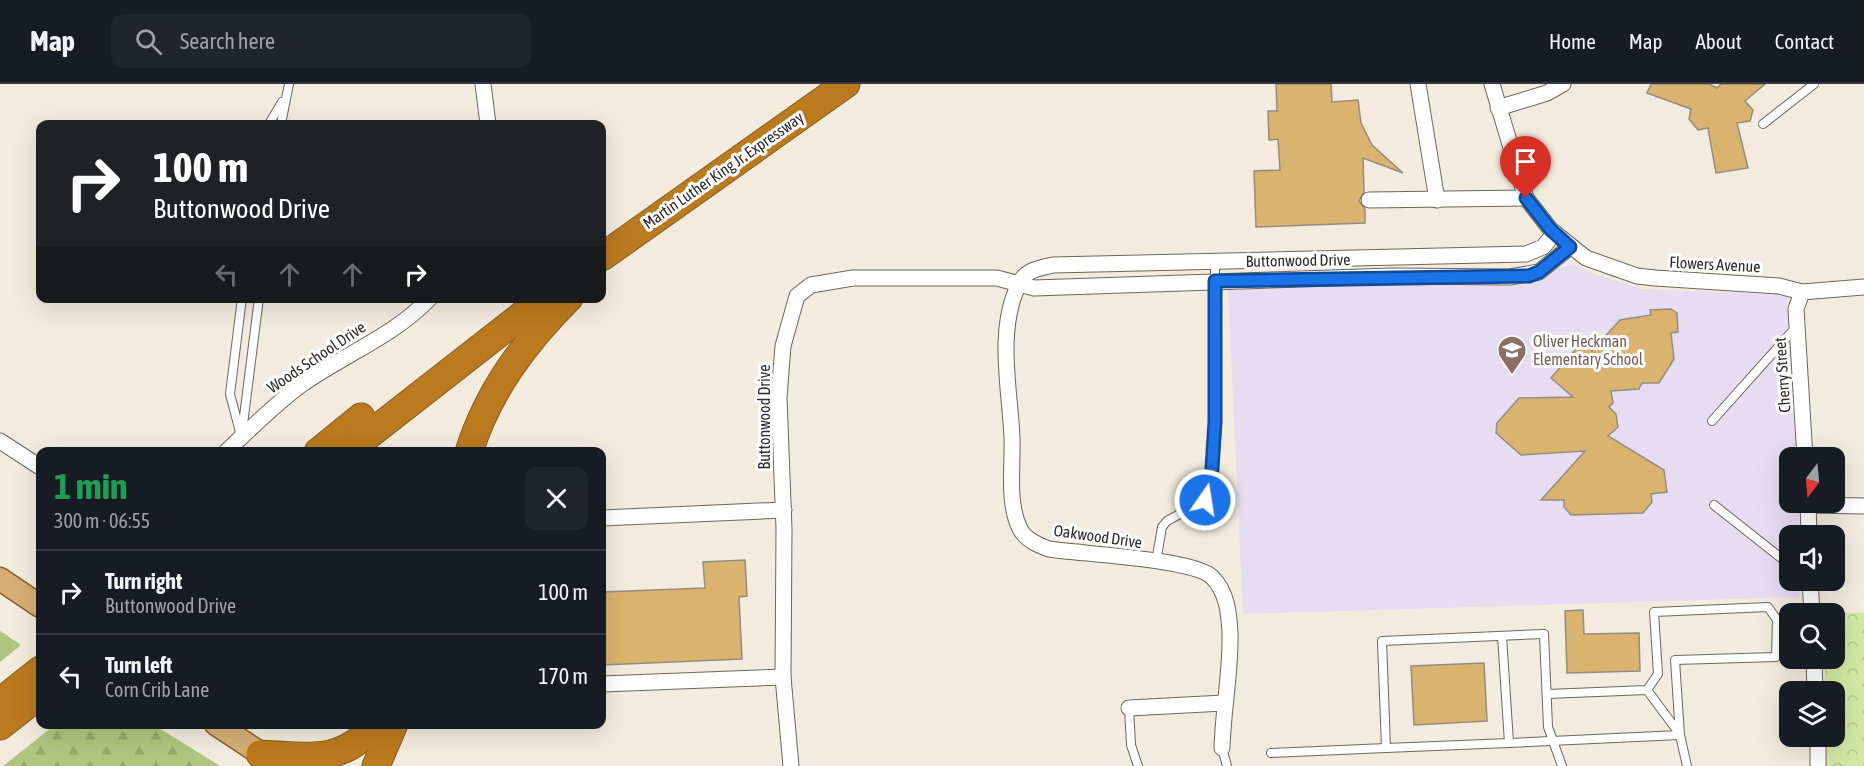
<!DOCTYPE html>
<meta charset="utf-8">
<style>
:root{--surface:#171b24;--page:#20242c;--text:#f1f3f6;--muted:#9ea1a6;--line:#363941}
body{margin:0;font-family:"Asap Condensed",sans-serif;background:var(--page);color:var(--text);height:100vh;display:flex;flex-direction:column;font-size:22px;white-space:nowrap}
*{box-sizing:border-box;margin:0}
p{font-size:20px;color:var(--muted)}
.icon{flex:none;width:33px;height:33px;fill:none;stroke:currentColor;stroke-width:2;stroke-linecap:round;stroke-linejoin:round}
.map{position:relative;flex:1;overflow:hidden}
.side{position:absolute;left:36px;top:363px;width:570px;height:282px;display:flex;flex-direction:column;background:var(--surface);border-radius:12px;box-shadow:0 6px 24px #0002}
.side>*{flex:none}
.top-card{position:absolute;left:36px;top:36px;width:570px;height:183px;border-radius:12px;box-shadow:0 6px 24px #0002;background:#202124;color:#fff;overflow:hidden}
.needle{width:39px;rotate:196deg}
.buttons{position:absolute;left:1779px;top:363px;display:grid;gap:12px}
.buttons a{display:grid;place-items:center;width:66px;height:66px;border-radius:12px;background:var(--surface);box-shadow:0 6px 24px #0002;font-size:30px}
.pin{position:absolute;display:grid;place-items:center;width:51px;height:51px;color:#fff;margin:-62px -26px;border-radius:50% 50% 50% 0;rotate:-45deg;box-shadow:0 0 6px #0007}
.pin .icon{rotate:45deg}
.me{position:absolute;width:66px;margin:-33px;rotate:13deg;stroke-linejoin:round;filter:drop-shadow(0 0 4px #0008)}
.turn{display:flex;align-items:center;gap:21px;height:126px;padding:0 18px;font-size:27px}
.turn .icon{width:78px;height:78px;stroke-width:2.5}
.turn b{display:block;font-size:42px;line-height:51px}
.lanes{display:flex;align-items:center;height:57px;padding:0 18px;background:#0003;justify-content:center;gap:30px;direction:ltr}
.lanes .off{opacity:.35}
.round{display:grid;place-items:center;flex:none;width:63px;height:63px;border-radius:12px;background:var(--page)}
.overview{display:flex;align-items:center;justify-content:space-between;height:102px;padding:0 18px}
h1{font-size:36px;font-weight:700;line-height:45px;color:#1e9e55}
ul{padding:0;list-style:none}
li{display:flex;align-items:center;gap:18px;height:84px;padding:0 18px;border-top:2px solid var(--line)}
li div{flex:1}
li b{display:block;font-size:22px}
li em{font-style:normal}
header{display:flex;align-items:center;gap:36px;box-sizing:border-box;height:84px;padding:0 30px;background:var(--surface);border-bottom:2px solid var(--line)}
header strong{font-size:28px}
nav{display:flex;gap:33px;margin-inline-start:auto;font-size:21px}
.search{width:420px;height:54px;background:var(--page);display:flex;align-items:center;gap:15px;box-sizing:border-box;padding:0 21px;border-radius:12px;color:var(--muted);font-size:22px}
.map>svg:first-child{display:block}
.education{fill:#e7ddf2}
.forest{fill:url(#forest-firs)}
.park{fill:url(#park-crowns)}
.building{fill:#dab46e;stroke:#938d81;stroke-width:1.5}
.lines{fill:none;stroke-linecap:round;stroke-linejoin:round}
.lane-casing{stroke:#6d665b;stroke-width:10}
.street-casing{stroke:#6d665b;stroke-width:17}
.primary-casing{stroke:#895e20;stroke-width:25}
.highway-casing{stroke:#895e20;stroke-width:29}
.lane{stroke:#fff;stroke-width:8}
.street{stroke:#fff;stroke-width:15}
.primary{stroke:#d6af77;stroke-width:22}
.highway{stroke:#ba7a1d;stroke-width:27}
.route-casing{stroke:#114b97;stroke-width:15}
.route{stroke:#1a73e8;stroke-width:10}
.labels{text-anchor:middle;stroke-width:6;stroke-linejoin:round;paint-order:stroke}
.street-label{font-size:16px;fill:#2e2b27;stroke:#fff}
.education-label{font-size:16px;fill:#785e54;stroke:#fff;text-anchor:start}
</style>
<header>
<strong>Map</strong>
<div class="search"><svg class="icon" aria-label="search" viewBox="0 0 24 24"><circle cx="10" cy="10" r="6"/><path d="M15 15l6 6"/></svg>Search here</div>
<nav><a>Home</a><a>Map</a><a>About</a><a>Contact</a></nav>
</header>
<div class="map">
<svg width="1864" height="682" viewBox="0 0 1864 682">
<defs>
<pattern id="forest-firs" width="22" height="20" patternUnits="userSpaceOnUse" patternTransform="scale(1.5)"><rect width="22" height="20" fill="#aec67e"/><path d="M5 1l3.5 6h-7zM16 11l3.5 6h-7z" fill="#96aa6d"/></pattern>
<pattern id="park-crowns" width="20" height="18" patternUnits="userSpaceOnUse" patternTransform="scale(1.5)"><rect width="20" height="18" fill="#d2e9a4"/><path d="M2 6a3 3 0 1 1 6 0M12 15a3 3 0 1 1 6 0" fill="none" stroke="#b5c88d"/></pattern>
</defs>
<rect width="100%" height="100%" fill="#f2ebde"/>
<path class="education" d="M1572,180L1594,190L1642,205L1787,211L1796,373L1790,374V418L1798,419L1800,451L1790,452V496L1800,497L1799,513L1243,530L1228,206L1360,201H1507L1538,195L1557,184Z"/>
<g class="forest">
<path d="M0,547L21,561L0,578Z"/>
<path d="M56,640L154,641L220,682H3Z"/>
</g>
<path class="park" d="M1822,529H1864V682H1827L1826,653L1834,652V608L1825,607L1824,575L1834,574V530Z"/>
<g class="building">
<path d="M1276,0H1331L1332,18L1358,16L1361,39L1372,61L1403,89L1363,74L1364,108L1359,117L1365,125V139L1256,143L1254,87L1280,86L1278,55L1269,56L1268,27H1277Z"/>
<path d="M1651,0H1709L1717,4L1721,0H1765L1745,17L1753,26L1750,37L1737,39L1748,84L1716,89L1708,44L1698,46L1689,35L1691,25L1647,9Z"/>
<path d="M1671,225L1677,229L1678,248L1671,249L1674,275L1659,299H1642L1639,305L1611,307L1613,319L1609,323L1616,330L1618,343L1608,352L1664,386L1667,408L1651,410L1652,418L1643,429L1571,431L1564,423V416H1541L1585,367L1521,371L1496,349L1497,339L1519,314L1573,313L1551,294L1582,258L1592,267L1620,236L1651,231L1650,226Z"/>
<path d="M745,476L747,512L739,513L742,575L602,581V508L705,504L703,478Z"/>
<path d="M1583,526L1584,550L1639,549L1640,587L1567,589L1565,527Z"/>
<path d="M1484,579L1487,637L1414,641L1411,582Z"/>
</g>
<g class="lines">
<g class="lane-casing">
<g id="lane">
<path d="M269,40L282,18"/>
<path d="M281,40L289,0"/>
<path d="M1763,40L1814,0"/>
<path d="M1712,337L1797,242"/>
<path d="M242,348L259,214"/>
<path d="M241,352L230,310L242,214"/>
<path d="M1714,421L1790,481"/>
<path d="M1156,478L1162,443L1167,437L1205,416L1211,399L1215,337V178"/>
<path d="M1647,606L1679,649"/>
<path d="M1547,610L1647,606L1658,590L1654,528L1768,523L1777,536L1776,573L1675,576L1680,651L1687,682"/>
<path d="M1129,624L1131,661L1138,682"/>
<path d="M1509,659L1680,651"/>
<path d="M1222,664L1227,682"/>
<path d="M1386,664L1509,659L1502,552"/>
<path d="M1271,669L1386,664L1382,557L1544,550L1548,643L1562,682"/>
</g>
</g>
<g class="street-casing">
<g id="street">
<path d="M483,0L488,40"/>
<path d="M1418,0L1437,116"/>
<path d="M1492,0L1526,114L1551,146L1586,174L1637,192L1655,194L1779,202L1802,208L1864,203"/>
<path d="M1498,24L1547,9L1563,0"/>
<path d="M1369,116L1526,114"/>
<path d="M1802,208L1796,225L1805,374"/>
<path d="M0,357L40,383"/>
<path d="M226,368C250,345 274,321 301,301C343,271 394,252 430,214"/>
<path d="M1808,418L1809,452"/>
<path d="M1808,421L1864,422"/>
<path d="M602,434L784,426"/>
<path d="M1810,496L1812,530"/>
<path d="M1814,574L1815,608"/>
<path d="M602,600L783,593"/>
<path d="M1129,624L1224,619"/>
<path d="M1818,652V682"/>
<path d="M1222,664C1223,626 1231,587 1230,549C1229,529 1227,508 1212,493C1194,475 1081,470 1049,465C1038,461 1026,456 1020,445C1007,419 1013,382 1012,354C1010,305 996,246 1019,200C1025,186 1039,184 1053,181L1526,170L1543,163L1555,149"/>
<path d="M791,682L783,593L784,445L779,313L783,262L797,212L811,201L853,194H997L1034,204L1392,192L1510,193L1539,188L1570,163"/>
</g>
</g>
<g class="primary-casing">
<g id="primary">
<path d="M0,495L40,522"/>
<path d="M216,640L275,679"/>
</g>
</g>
<g class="highway-casing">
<g id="highway">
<path d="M602,173L846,0"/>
<path d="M318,368L361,333"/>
<path d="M347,368L544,214"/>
<path d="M469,368C488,307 525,258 569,214"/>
<path d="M0,618L40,586"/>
<path d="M0,642L37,613"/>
<path d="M260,670C306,672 343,681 375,640"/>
<path d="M376,682L394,640"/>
</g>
</g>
<use href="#lane" class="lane"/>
<use href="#street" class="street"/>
<use href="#primary" class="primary"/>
<use href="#highway" class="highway"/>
</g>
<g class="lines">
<g class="route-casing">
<path id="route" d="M1205,416L1211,399L1215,338V197L1529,192L1539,188L1570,163L1551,146L1526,114"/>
</g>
<use href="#route" class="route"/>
</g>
<defs>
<g id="school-pin" transform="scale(1.5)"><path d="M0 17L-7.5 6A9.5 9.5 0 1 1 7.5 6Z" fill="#8d6e63" stroke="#fff"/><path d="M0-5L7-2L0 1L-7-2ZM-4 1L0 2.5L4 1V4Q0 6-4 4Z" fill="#fff"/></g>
</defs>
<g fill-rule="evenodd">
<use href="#school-pin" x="1512" y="266"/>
</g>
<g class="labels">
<g class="street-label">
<text transform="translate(723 86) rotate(-35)" y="6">Martin Luther King Jr. Expressway</text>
<text transform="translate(1298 176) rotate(-1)" y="6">Buttonwood Drive</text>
<text transform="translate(1715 180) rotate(3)" y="6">Flowers Avenue</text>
<text transform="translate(316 273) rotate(-34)" y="6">Woods School Drive</text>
<text transform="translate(1782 291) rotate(-94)" y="6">Cherry Street</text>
<text transform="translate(764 333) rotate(-90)" y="6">Buttonwood Drive</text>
<text transform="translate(1098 452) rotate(8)" y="6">Oakwood Drive</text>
</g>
<g class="education-label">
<text x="1533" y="263">Oliver Heckman<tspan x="1533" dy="18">Elementary School</tspan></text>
</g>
</g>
</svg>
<div class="buttons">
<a><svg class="needle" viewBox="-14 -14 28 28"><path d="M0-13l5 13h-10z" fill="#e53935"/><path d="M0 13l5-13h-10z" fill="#9ea1a6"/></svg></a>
<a><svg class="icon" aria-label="sound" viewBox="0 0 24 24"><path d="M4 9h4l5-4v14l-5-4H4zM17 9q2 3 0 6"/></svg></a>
<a><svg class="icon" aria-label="search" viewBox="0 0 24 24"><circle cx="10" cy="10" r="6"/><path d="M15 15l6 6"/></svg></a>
<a><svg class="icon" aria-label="layers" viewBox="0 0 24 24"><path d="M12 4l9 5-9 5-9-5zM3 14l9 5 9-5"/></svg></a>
</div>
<div class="pin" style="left:1526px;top:114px;background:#d93025"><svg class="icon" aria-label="arrive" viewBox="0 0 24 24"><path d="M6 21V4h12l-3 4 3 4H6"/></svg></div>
<svg class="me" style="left:1205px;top:416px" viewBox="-20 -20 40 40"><circle r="17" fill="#1a73e8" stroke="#fff" stroke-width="3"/><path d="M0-11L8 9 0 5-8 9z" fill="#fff"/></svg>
<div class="top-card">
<div class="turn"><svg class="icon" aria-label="right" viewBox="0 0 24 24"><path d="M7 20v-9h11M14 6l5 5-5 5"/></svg><div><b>100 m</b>Buttonwood Drive</div></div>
<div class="lanes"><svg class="icon off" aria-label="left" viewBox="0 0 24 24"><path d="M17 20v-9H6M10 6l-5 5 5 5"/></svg><svg class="icon off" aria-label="ahead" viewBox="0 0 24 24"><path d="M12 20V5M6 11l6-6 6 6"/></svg><svg class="icon off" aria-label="ahead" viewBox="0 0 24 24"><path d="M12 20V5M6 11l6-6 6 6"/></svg><svg class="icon" aria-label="right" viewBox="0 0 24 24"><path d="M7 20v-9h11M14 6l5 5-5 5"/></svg></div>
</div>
<section class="side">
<div class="overview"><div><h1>1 min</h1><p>300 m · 06:55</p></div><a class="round"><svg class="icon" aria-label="close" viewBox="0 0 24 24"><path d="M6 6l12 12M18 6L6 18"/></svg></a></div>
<ul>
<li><svg class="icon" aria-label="right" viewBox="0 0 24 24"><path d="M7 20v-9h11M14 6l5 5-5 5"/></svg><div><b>Turn right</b><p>Buttonwood Drive</p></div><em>100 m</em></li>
<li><svg class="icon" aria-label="left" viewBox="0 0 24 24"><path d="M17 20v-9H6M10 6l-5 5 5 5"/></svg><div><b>Turn left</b><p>Corn Crib Lane</p></div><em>170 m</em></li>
</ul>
</section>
</div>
